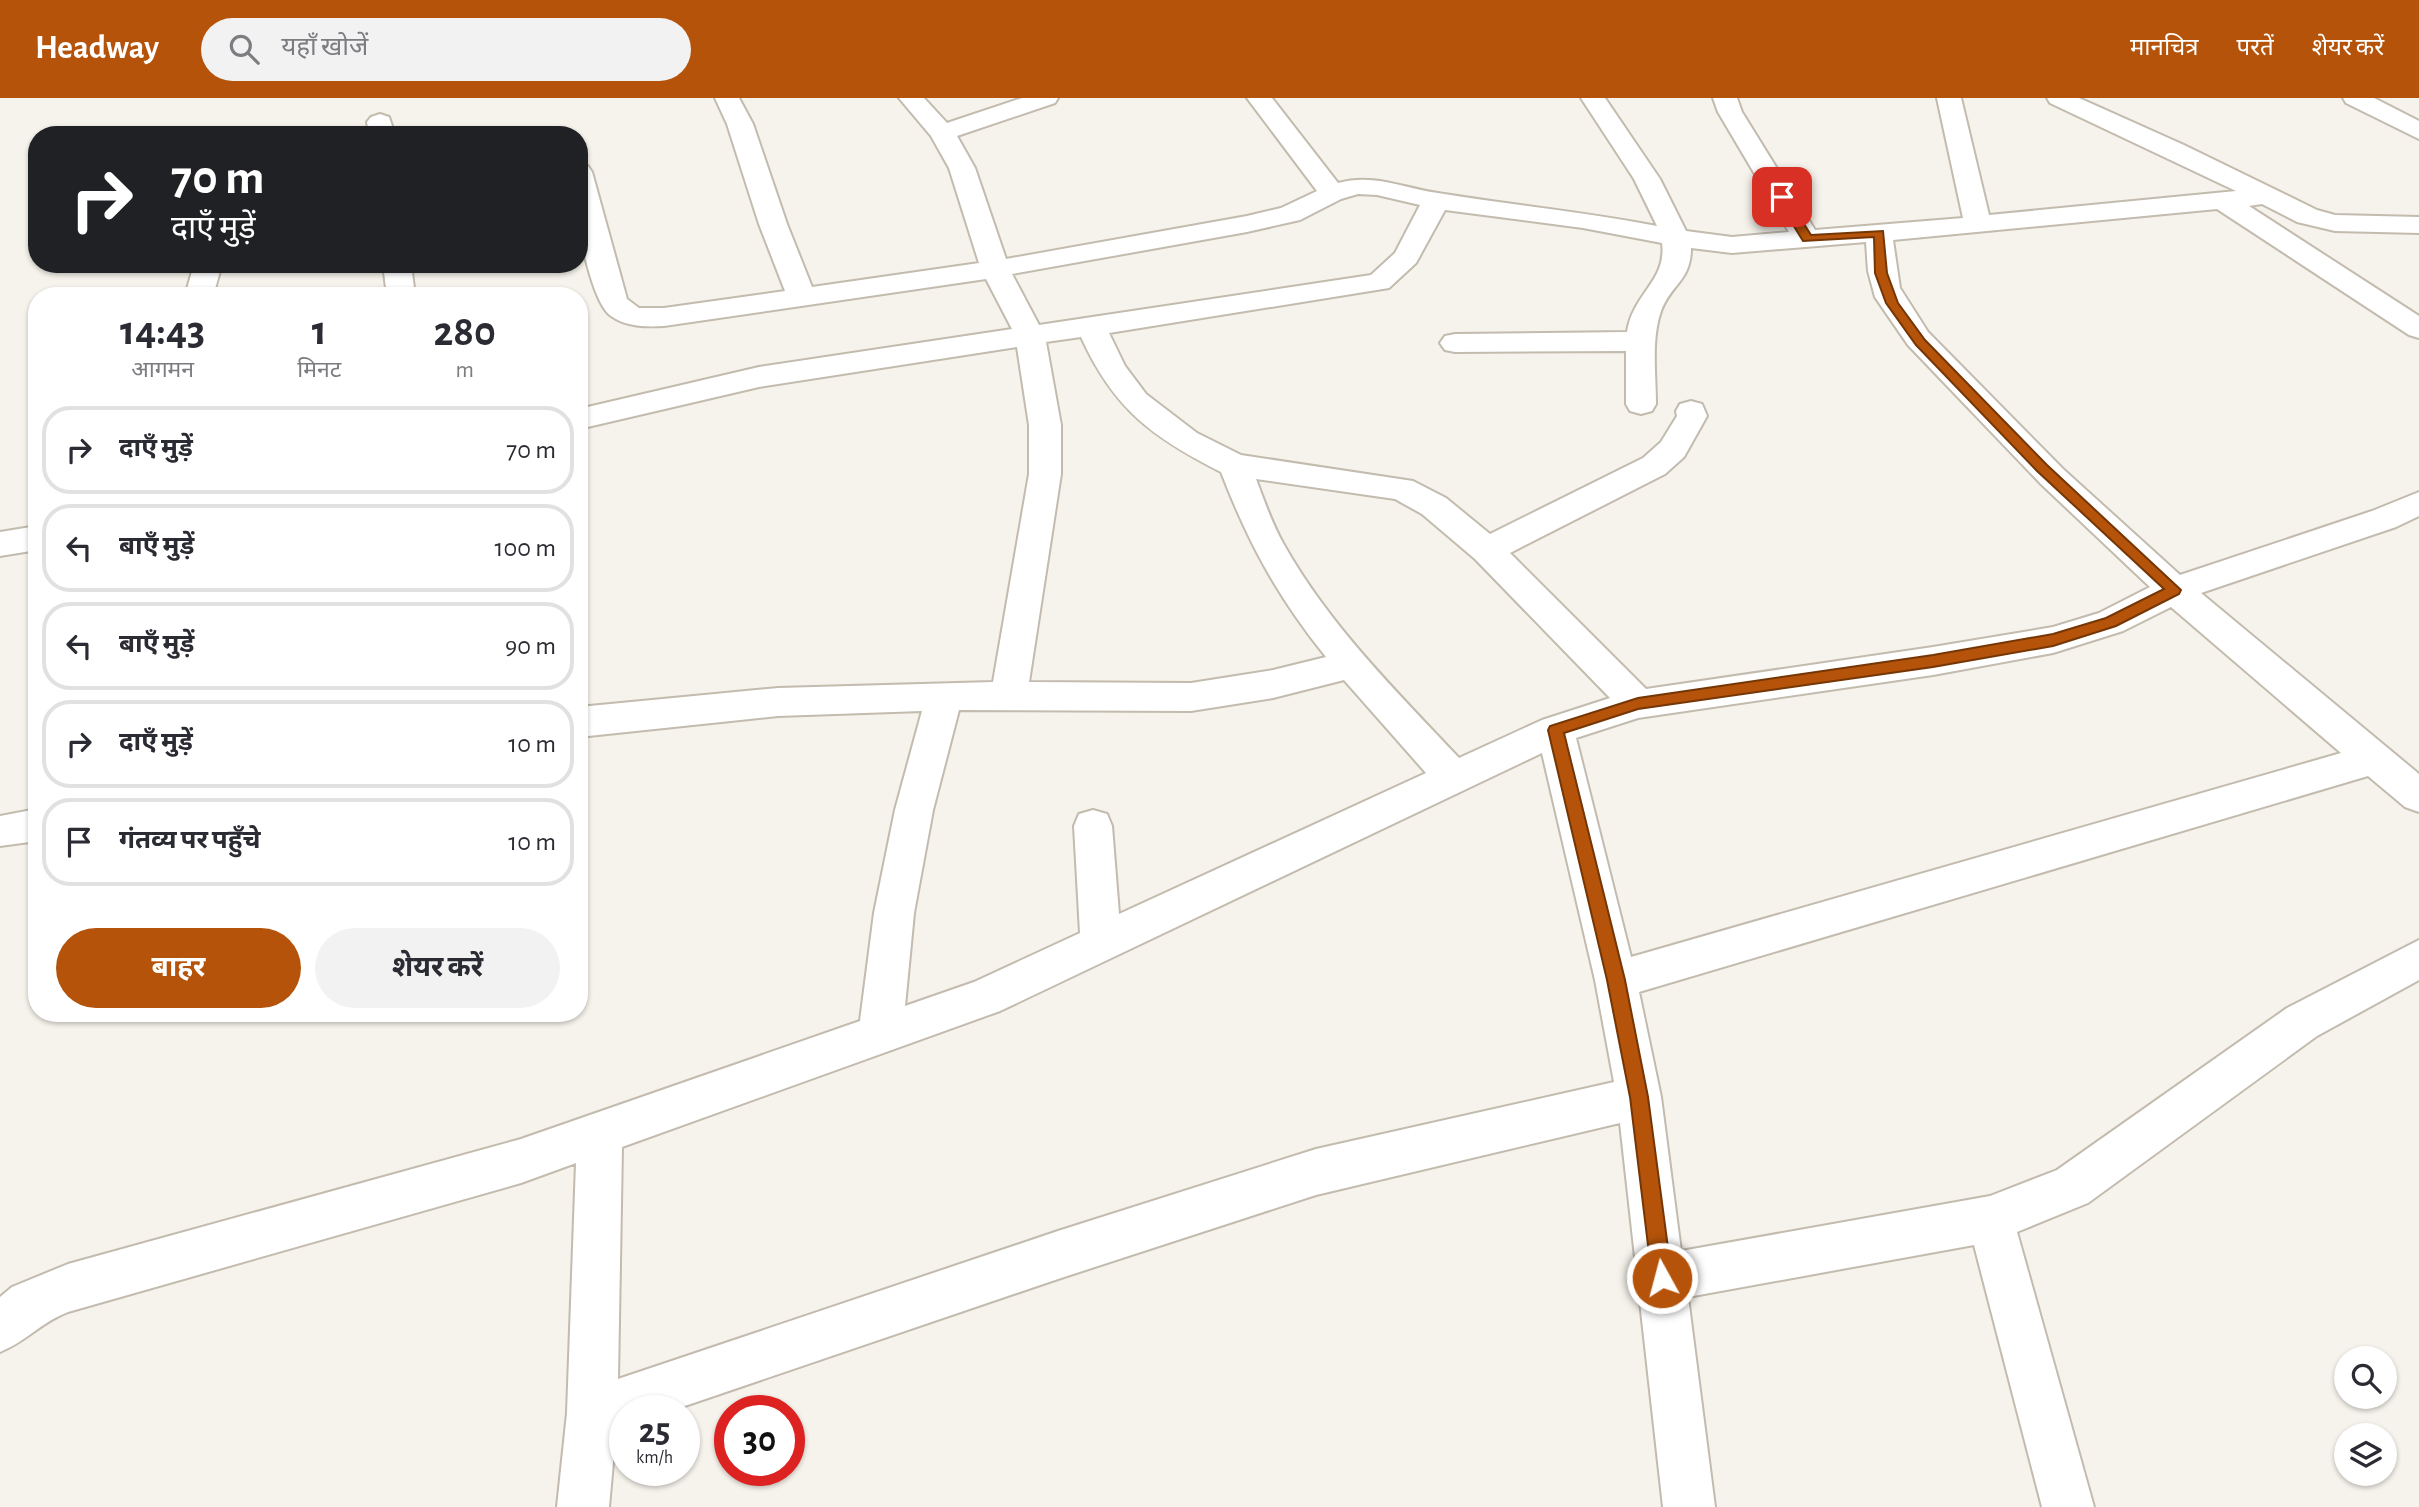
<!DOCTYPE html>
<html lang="hi">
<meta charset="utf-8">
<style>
:root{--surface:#fff;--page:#f2f2f3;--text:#2b2b33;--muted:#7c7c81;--line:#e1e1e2;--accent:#b45309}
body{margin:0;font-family:"Alegreya Sans","Noto Sans Devanagari",sans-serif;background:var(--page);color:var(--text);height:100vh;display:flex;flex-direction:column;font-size:26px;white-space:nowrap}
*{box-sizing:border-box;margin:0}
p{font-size:23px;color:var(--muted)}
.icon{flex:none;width:38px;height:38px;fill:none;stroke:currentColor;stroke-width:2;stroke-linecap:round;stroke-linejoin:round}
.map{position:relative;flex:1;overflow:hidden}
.panel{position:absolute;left:28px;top:189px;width:560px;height:735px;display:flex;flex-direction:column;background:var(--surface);border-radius:28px;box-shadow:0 2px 5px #0004}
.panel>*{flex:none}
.hud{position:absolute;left:28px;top:28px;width:560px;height:147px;border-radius:28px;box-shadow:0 2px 5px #0004;background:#202124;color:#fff;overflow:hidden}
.buttons{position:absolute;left:2334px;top:1248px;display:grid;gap:14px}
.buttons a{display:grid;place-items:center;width:63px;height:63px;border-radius:50%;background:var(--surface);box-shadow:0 2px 5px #0004;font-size:35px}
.speed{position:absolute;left:609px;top:1297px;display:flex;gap:14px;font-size:35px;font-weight:700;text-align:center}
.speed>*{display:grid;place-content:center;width:91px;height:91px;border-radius:50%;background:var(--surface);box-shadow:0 2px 5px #0004;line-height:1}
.speed small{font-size:18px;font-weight:400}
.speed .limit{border:10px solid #d22;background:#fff;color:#111}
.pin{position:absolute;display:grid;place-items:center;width:60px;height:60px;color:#fff;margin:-30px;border-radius:14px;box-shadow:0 4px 10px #0006}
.me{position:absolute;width:77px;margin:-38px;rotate:353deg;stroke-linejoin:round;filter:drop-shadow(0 0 5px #0008)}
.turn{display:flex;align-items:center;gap:24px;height:147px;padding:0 28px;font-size:32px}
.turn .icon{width:91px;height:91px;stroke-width:2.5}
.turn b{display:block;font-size:49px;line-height:60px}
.eta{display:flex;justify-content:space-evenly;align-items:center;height:119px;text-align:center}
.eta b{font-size:42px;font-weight:700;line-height:49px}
.button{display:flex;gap:14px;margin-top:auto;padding:14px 28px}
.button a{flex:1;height:80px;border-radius:42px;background:var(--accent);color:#fff;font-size:28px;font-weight:700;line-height:80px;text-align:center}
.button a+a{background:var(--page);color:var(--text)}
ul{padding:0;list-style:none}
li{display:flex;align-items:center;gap:21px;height:88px;margin:0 14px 10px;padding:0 14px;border:4px solid var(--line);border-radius:28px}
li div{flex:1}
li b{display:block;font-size:26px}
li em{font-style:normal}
header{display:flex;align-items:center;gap:42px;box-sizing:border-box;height:98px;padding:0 35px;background:var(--accent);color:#fff}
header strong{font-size:33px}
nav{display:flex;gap:38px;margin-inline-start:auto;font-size:24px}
.search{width:490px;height:63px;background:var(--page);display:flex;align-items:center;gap:18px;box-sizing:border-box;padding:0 24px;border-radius:38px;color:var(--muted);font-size:26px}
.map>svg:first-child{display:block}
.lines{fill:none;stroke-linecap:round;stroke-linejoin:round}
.minor-casing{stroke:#c2bbae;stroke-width:4}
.minor{fill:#fff;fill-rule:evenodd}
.route{fill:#b45309;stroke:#753606;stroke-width:2}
</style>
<header>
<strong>Headway</strong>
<div class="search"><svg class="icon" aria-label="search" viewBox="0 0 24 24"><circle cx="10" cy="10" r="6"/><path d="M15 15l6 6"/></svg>यहाँ खोजें</div>
<nav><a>मानचित्र</a><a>परतें</a><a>शेयर करें</a></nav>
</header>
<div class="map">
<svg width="2419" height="1409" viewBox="0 0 2419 1409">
<rect width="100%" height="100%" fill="#f6f3ec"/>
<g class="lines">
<g class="minor-casing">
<g id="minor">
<path d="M715,0H739L753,26L787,126L812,189L979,165L949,70L931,38L899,0H924L947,25L1022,0H1058L1055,5L957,38L975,70L1006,161L1247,118L1281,110L1317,93L1247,0H1272L1338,85C1374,75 1403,90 1438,95C1511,107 1585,114 1657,128L1634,81L1581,0H1605L1660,81L1686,133L1732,139L1789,134L1718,14L1713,0H1737L1742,14L1815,132L1963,120L1937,0H1961L1989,117L2236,93L2050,5L2047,0H2079L2184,47L2317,112L2335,117L2419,119V135L2335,133L2297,124L2262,106L2249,108L2419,218V240L2409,237L2217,111L1893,142L1900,190L1928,234L2063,371L2180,477L2372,413L2419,394V418L2396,429L2201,495L2419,676V714L2405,709L2368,678L1639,894L1661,999L1681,1153L1990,1098L2057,1072L2287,910L2419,842V882L2317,938L2088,1105L2017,1134L2094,1409H2042L1974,1147L1688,1199L1715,1409H1663L1620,1025L1316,1097L1058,1181L673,1312H625V1329L616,1332L609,1409H557L567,1315L576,1065L521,1085L68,1214C40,1225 27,1243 0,1254V1199L12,1189L68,1166L521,1041L860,923L874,815L895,712L922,613L778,618L579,639V609L778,590L993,584L1029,376V327L1017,249L759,289L579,331V311L759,269L1012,231L986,181L664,228C646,229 626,229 611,218C594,206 582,148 579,127C577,107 579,86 579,66L588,68L592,74L627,201L639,210H664L785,193L759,126L727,26ZM1358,96L1377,97L1420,107L1395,155L1371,177L1039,227L1012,176L1247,134L1300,122L1341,101ZM1445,112L1583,130L1662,145C1667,183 1633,195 1627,234L1455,236L1445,238L1440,245L1445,252L1455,254L1626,253V306L1630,313L1641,316L1652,313L1656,306C1656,276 1651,242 1661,213C1671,186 1691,183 1691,150L1732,155L1866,144L1868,173L1875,199L1908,247L2041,386L2150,489L2099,515L2053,529L1933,549L1646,591L1510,455L1665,376L1684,359L1707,318L1702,306L1691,303L1680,306L1676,313L1677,318L1661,344L1643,360L1490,436L1446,400L1413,383L1241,357L1197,335L1146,296L1125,268L1109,235L1389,190L1416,165ZM1081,239C1114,311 1152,339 1221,374C1249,446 1277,498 1326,559L1273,572L1191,585L1029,584L1061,376V327L1046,244ZM1256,381L1395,401L1422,416L1475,461L1610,600L1542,622L1459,660C1396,593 1328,526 1283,445C1272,425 1264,403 1256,381ZM2171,509L2341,655L1631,859L1576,640L1638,620L1933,577L2053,555L2123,533ZM1344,582L1426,675L1119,816L1112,728L1107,716L1093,712L1079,716L1074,728L1080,835L974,884L905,908L914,815L933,712L959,612L1191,613L1273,600ZM1542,655L1595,882L1614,984L1316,1051L1058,1133L618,1281L622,1049L1000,913Z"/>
<path d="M2343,0H2374L2419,23V41L2346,5Z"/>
<path d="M380,16L389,19L395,37H369L367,24L371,19Z"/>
<path d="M194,166H222L213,198H185Z"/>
<path d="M383,166H411L415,198H387Z"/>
<path d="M37,428V452L0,458V434Z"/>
<path d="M37,711V743L0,748V718Z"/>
</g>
</g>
<use href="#minor" class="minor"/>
</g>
<path class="route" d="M1778,96H1785L1811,137L1883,133L1887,175L1898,205L1925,242L2047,367L2181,492L2179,496L2116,528L2053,548L1933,569L1638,611L1564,635L1625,882L1648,999L1672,1180L1669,1187L1662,1190L1655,1187L1652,1180L1630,999L1607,882L1548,632L1550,628L1638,600L1933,557L2053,536L2106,520L2164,491L2037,373L1916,247L1886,205L1875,175L1874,139L1803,143L1776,99Z"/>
</svg>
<div class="buttons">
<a><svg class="icon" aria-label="search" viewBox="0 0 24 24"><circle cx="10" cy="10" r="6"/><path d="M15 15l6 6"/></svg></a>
<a><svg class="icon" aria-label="layers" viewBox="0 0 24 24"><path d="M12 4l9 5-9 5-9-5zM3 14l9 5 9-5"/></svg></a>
</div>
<div class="speed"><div>25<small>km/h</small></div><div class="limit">30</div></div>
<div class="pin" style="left:1782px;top:99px;background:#d93025"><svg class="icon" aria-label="arrive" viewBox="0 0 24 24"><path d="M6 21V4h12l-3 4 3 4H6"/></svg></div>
<svg class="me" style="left:1662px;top:1180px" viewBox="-20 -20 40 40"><circle r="17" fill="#b45309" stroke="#fff" stroke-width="3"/><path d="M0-11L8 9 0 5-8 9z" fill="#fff"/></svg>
<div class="hud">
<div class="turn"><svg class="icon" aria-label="right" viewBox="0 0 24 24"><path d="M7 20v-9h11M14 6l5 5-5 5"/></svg><div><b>70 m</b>दाएँ मुड़ें</div></div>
</div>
<section class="panel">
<div class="eta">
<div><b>14:43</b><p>आगमन</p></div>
<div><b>1</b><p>मिनट</p></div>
<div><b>280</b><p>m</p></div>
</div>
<ul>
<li><svg class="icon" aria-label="right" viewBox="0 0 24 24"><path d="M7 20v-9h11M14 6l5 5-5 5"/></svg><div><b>दाएँ मुड़ें</b></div><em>70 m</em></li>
<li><svg class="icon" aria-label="left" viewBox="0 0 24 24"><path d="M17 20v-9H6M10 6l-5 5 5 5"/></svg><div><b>बाएँ मुड़ें</b></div><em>100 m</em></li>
<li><svg class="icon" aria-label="left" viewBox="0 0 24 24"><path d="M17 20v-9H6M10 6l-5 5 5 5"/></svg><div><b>बाएँ मुड़ें</b></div><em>90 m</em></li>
<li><svg class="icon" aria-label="right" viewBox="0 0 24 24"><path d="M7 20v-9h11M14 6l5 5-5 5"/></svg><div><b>दाएँ मुड़ें</b></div><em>10 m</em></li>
<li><svg class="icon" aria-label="arrive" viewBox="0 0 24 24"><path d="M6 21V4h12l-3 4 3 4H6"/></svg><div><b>गंतव्य पर पहुँचे</b></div><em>10 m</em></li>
</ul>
<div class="button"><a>बाहर</a><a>शेयर करें</a></div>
</section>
</div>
